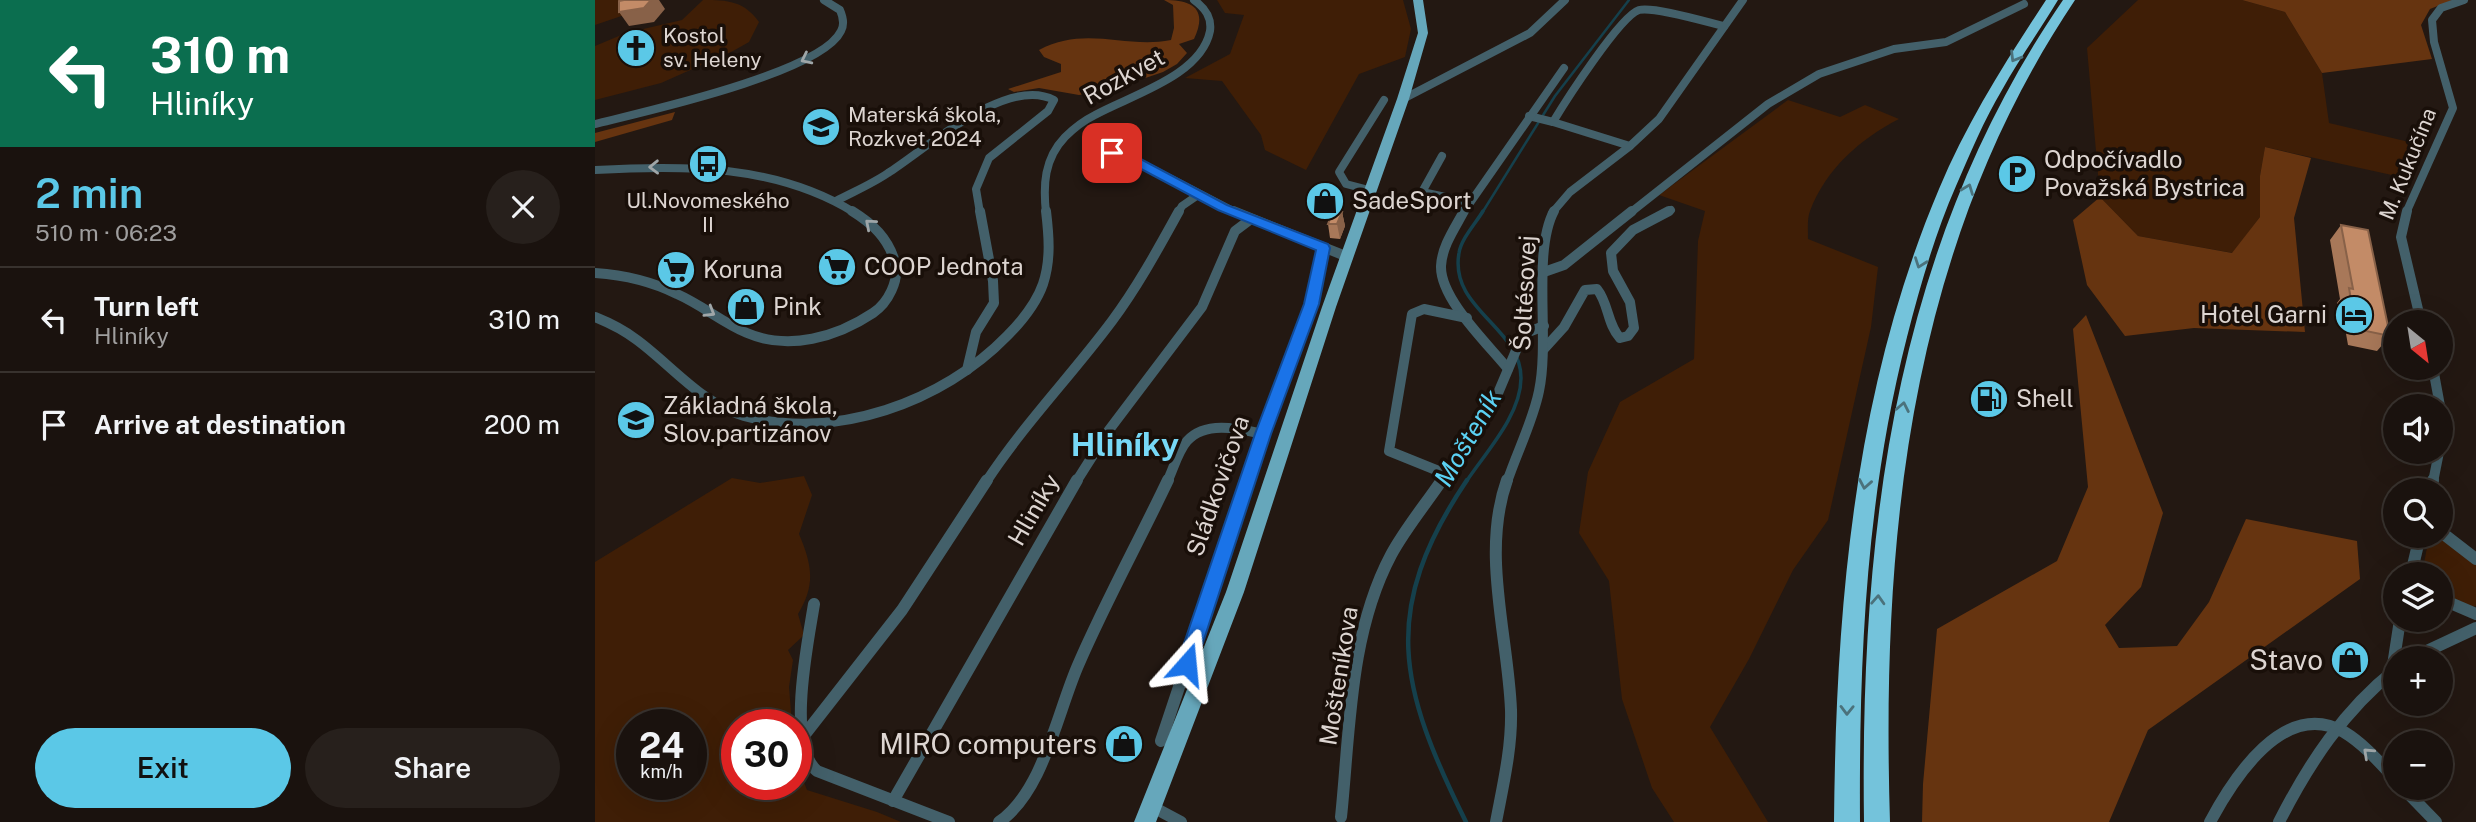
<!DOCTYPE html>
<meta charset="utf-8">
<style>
:root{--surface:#1a120e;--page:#27201c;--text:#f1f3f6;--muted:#9f9e9e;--line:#38322e;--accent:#5bc8e7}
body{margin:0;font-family:"Public Sans",sans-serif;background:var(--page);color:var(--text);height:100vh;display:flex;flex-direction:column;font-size:26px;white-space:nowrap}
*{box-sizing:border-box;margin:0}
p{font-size:23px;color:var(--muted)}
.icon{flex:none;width:38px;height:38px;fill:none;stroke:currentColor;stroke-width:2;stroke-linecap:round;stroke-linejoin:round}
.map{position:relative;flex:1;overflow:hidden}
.sheet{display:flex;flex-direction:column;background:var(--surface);width:595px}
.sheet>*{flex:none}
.banner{background:#0b6e4f;color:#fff;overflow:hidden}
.needle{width:46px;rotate:150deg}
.tools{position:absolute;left:1788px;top:310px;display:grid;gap:14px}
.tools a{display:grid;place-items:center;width:70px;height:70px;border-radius:50%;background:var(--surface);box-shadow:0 7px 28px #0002,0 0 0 2px var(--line);font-size:35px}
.speed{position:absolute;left:21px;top:709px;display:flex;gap:14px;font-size:35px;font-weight:700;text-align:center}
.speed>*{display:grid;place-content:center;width:91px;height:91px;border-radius:50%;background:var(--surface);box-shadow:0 7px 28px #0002,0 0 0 2px var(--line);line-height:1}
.speed small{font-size:18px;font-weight:400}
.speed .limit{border:10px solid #d22;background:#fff;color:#111}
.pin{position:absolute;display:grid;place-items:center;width:60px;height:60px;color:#fff;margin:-30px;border-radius:14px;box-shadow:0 4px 10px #0006}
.me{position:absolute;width:77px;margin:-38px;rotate:18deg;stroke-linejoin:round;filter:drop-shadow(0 0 5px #0008)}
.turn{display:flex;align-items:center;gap:24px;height:147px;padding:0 35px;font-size:32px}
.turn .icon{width:91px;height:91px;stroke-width:2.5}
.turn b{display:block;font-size:49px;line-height:60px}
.round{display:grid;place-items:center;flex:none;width:74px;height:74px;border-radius:37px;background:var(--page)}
.overview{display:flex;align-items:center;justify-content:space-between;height:119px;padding:0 35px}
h1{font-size:42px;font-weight:600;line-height:52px;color:var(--accent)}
.cta{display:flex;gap:14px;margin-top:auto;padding:14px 35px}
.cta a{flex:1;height:80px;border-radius:42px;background:var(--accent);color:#111;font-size:28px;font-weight:600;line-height:80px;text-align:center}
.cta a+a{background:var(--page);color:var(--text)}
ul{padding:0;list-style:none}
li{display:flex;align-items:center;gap:21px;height:105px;padding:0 35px;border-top:2px solid var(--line)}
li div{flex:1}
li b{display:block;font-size:26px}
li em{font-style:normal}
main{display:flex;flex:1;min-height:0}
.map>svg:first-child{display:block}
.green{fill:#3f1e06;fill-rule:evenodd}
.forest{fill:#663410}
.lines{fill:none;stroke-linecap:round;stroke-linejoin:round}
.stream-far2{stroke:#15404c;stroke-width:2.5}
.stream-far1{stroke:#15404c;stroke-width:3.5}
.stream{stroke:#15404c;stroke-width:4.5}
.street-far2{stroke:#43606a;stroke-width:8}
.street-far1{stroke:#43606a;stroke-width:10}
.street{stroke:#43606a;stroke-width:12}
.primary{fill:#66a7bb;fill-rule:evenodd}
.highway{fill:#74c3db;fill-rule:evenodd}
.wall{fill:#a87859}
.shaded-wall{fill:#886148}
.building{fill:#c38b67;stroke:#886148;stroke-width:2}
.oneway{stroke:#4b727c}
.oneway2{stroke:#9fa6a8}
.route{fill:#1a73e8;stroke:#114b97;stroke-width:2}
.labels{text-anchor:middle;stroke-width:7;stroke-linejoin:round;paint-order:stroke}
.far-poi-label{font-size:21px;fill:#ddd5d1;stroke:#190f09;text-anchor:start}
.far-street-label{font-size:21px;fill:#ddd5d1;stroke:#190f09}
.street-label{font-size:24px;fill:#ddd5d1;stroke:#190f09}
.poi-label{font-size:24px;fill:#ddd5d1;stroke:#190f09;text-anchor:start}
.water-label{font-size:26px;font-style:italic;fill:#5bd1f3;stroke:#190f09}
.near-poi-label{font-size:28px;fill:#ddd5d1;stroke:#190f09;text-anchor:end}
.district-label{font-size:32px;font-weight:bold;fill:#77d8f6;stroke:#190f09}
</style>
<main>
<section class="sheet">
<div class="banner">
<div class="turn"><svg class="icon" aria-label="left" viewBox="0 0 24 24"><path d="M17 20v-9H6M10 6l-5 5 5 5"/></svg><div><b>310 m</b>Hliníky</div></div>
</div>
<div class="overview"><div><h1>2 min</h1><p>510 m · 06:23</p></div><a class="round"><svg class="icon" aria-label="close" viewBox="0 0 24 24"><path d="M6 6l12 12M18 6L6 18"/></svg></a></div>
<ul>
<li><svg class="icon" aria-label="left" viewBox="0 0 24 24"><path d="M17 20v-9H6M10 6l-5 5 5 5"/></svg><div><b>Turn left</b><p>Hliníky</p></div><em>310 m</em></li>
<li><svg class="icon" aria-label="arrive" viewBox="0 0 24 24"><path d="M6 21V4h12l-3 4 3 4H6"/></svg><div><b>Arrive at destination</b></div><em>200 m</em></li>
</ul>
<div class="cta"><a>Exit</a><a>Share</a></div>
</section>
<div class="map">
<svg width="1881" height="822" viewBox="0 0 1881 822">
<rect width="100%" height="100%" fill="#231812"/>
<g class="green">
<path d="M0,0H57L44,10L0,25Z"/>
<path d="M108,0C133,0 149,1 164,22L154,42L138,51L66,83L0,100V46L31,33L87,20Z"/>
<path d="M622,0H808L816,29L810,57L764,74L711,170L670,150L666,135L627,81L590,78L635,54L649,15L630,13Z"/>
<path d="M1543,0H1647L1690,12L1727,73L1734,123L1831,146L1815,179L1670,147L1665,176V217L1638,253L1543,236L1505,197L1492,48Z"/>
<path d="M1193,100L1245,117L1270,105L1304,119C1265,139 1231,169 1215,211C1212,219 1213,230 1213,239L1283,267L1276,327L1233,520L1198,570L1154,659L1115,727L1173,822H1079L1057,788L1027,699L1014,581L984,533L993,472L1025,402L1099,359L1103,241L1110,211L1064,195Z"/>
<path d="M209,476L217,495L204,534C217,565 221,584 203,614L209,635L193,650L198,660L194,687L197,724H142V784H201V761L212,790L282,812L306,822H0V562L137,478L165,483ZM37,724H96V784H37Z"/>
<path d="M1834,537L1849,540L1881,564V606L1873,608L1846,595V574H1827Z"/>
</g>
<g class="forest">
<path d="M569,0C598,0 613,9 599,39L584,44L592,53L582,64L568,72L515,90L484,95L444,88L419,92L413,89L466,72V64L449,57L444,50C491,25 529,49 576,40L579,28L578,5Z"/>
<path d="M1647,0H1858L1835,9L1826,25L1837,59L1727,73L1690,12Z"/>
<path d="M80,112L77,120L0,142V133Z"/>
<path d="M1670,147L1716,158L1699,218L1710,332L1599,328L1530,336L1492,285L1478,220L1505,197L1543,236L1637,253L1665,217V176Z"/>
<path d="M1491,315L1568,513L1546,587L1510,625L1524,648L1582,646L1614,602L1651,519L1762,541L1765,579L1553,730L1514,822H1327L1328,784L1342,629L1462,561L1493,487L1478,329Z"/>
</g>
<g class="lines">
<path class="stream-far2" d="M887,213L960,96L1034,0"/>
<path class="stream-far1" d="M871,482C891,452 926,415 926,378C926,327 854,309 864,253C866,239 881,223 888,211"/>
<path class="stream" d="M871,822C804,687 784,611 872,480"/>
<g class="street-far2">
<path d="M808,99L935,33L970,0"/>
<path d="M934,116L958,122"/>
<path d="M0,124C48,112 226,73 246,31C250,24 248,17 245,10L229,0"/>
<path d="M1035,146L958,122C970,102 1025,16 1044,10C1058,6 1112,22 1129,26"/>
<path d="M517,153L538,159L642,213"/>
<path d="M847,156L827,192L874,202"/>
<path d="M0,170C89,165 181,164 260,213"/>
<path d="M774,190L751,184L744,172L789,100"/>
<path d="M241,201C258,192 277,184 293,173C331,149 412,75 459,100L453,111L394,158L381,189L385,213"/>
<path d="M451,213C448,185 449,159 470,137C478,129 490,120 500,115C536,95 606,76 615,31C617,17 610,8 599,0"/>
<path d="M583,213L587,206L603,195"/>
<path d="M868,213L969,68"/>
<path d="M957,213L975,192L1035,146L1064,119L1148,0"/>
<path d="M1035,213L1173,104L1224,74L1299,49L1351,42L1429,4"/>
<path d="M1071,213L1076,210"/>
<path d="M1811,213L1858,108L1839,42L1837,20L1846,8L1869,0"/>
</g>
<g class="street-far1">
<path d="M638,211L753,257"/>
<path d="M869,211C860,228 847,246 846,266C845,299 893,344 913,369"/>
<path d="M1812,211L1806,237L1826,322"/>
<path d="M949,272L969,265L1037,211"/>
<path d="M0,273C29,275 56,281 82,294C107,305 128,323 152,333C194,351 242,337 278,313C293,303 305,280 300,262C293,238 278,224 257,211"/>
<path d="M0,317C15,323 29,330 42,340C76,365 107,404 149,416C240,441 348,402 412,336C426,322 441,304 448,284C456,260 454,236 451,211"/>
<path d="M949,349L969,327L990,290L1002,289C1014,304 1012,324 1025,338L1033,336L1039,328L1035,302L1018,271L1016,253L1038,230L1074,211"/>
<path d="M1838,368L1845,406"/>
<path d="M372,370L381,332L399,303L398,281L385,211"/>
<path d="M851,474L794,451L817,314L829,309L872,318"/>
<path d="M391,482C429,424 476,376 517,321C543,286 563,249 584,211"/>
<path d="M481,482L514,430L607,307L640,231L656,219"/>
<path d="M572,482C578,470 583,451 592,441C611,420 645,429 668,434"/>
<path d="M652,482L717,304L728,248"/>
<path d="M846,482L898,405L928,334L949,326"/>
<path d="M912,482C922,452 938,421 944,391C955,340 937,252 959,211"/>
<path d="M1838,482L1844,452"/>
</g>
<g class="street">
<path d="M1836,490L1838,480"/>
<path d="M1846,532L1881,559"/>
<path d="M1816,574L1825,536"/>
<path d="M1846,599L1881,614"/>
<path d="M219,604C213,642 191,745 222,771L354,822"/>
<path d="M1817,658L1881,628"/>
<path d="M1797,672L1805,620"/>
<path d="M207,738L307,610L392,480"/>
<path d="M566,741L653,480"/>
<path d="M1808,788L1841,822"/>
<path d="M298,801L482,480"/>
<path d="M556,806L586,822"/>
<path d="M746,817C755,731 754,634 796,555C810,529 830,505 847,480"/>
<path d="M404,822C449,791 462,712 484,663C511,601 544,541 573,480"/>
<path d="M901,822C908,785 917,748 916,710C913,635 886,553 912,480"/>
<path d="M1615,822C1638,779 1689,698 1749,732C1769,744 1785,763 1801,780"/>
<path d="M1684,822C1714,763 1749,710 1801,669"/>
</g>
<path class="primary" d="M818,0H828L833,33L814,99L741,307L649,592L561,822H539L631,592L727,307L802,99L823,33Z"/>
<g class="highway">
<path d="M1451,0H1463C1445,30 1424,59 1407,90C1389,120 1375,154 1361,186C1340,234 1325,286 1312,337C1271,497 1264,658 1265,822H1239C1241,606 1259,390 1344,189C1372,122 1411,61 1451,0Z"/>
<path d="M1468,0H1480C1315,246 1286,533 1295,822H1269C1265,532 1299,246 1468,0Z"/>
</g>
</g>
<g class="wall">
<path d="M747,212L750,226L745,239L735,238L733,224Z"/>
<path d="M1746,225L1795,336L1782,351L1753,345L1750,328L1746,327L1742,303L1745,299L1735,240Z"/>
</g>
<g class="shaded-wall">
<path d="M56,0H64L70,9L59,22L34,26L24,12Z"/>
<path d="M747,212L750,226L745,239L742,224Z"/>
</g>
<g class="building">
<path d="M29,0H56L49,8L24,12V1Z"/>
<path d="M738,211L747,212L742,224H733Z"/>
<path d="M1746,225L1773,230L1795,336L1766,330L1762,313L1758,312L1754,288L1758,289Z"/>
</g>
<defs><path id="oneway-chevron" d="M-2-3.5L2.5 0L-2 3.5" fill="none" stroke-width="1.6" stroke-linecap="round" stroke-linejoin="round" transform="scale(1.75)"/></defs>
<g class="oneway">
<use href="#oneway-chevron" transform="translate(1420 57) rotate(121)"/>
<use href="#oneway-chevron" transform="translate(1373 189) rotate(-69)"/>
<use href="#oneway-chevron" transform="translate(1325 263) rotate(110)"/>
<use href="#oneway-chevron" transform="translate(1308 407) rotate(-79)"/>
<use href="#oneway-chevron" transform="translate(1270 484) rotate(100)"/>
<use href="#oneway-chevron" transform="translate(1283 600) rotate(-87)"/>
<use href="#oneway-chevron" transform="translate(1252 710) rotate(91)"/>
</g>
<g class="oneway2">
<use href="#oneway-chevron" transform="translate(211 59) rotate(154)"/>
<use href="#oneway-chevron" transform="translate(59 167) rotate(179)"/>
<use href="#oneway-chevron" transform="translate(275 224) rotate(-139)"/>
<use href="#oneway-chevron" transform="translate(115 312) rotate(31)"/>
<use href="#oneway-chevron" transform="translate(1773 753) rotate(-137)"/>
</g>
<path class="route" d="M517,149L542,157L632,205L733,244L735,248L724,304L676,434L601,664L598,670L592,673L585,670L582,664L660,434L709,304L721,250L623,210L533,162L513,156L511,153Z"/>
<defs>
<g id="church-disc" transform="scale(2.0125)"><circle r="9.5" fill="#5bc8e7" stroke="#190f09"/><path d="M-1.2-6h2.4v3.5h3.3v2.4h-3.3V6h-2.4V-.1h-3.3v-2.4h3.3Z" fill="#111"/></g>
<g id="school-disc" transform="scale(2.0125)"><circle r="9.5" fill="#5bc8e7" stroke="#190f09"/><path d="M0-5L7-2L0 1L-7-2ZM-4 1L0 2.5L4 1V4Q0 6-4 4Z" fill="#111"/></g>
<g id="bus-disc" transform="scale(2.0125)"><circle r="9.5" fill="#5bc8e7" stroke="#190f09"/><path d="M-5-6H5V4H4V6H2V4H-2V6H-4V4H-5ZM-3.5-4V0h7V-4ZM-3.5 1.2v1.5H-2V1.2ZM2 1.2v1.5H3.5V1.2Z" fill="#111"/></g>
<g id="parking-disc" transform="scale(2.0125)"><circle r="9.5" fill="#5bc8e7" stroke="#190f09"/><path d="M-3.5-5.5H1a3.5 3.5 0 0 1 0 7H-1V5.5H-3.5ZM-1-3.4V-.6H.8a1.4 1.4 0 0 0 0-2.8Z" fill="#111"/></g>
<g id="shop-disc" transform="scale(2.0125)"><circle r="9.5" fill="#5bc8e7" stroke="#190f09"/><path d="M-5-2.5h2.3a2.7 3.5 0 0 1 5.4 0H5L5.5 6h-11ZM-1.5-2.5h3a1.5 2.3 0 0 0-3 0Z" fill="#111"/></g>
<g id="supermarket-disc" transform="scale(2.0125)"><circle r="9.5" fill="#5bc8e7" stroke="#190f09"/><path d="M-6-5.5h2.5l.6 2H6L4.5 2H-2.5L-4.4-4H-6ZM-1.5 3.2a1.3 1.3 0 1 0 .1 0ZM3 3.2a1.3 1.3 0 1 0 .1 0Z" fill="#111"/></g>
<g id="hotel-disc" transform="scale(2.0125)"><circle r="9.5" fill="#5bc8e7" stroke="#190f09"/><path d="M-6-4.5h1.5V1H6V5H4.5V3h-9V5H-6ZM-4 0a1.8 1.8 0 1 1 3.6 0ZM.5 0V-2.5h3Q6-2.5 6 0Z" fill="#111"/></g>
<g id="fuel-disc" transform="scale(2.0125)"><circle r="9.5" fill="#5bc8e7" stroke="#190f09"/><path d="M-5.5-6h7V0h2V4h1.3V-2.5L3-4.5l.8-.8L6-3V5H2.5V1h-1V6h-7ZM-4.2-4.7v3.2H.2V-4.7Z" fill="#111"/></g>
</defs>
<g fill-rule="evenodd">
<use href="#church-disc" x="41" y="48"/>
<use href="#school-disc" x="226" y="127"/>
<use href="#bus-disc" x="113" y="164"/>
<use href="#parking-disc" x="1422" y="174"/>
<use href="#shop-disc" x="730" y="201"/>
<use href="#supermarket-disc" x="242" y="267"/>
<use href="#supermarket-disc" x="81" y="270"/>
<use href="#shop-disc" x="151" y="307"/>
<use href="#hotel-disc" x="1759" y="315"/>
<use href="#fuel-disc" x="1394" y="399"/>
<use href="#school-disc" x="41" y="420"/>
<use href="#shop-disc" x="1755" y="660"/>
<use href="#shop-disc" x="529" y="744"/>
</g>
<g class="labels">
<g class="far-poi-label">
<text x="68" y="43">Kostol<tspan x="68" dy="24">sv. Heleny</tspan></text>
<text x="253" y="122">Materská škola,<tspan x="253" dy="24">Rozkvet 2024</tspan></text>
<text x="113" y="208" text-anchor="middle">Ul.Novomeského<tspan x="113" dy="24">II</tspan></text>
</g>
<g class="far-street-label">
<text transform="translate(1813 164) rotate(-68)" y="7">M. Kukučína</text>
</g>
<g class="street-label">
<text transform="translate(529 77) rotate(-29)" y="8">Rozkvet</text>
<text transform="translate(930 293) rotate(-87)" y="8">Šoltésovej</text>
<text transform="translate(623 486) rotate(-71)" y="8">Sládkovičova</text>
<text transform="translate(439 510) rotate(-60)" y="8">Hliníky</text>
<text transform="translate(744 676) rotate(-81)" y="8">Mošteníkova</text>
</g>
<g class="poi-label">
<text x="1449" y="168">Odpočívadlo<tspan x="1449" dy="28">Považská Bystrica</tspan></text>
<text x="757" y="209">SadeSport</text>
<text x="269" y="275">COOP Jednota</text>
<text x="108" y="278">Koruna</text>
<text x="178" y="315">Pink</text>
<text x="1732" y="323" text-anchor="end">Hotel Garni</text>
<text x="1421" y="407">Shell</text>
<text x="68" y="414">Základná škola,<tspan x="68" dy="28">Slov.partizánov</tspan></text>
</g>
<g class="water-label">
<text transform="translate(873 438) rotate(-60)" y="9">Mošteník</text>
</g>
<g class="near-poi-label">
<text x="1728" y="670">Stavo</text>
<text x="502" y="754">MIRO computers</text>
</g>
<g class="district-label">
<text x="530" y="456">Hliníky</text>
</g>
</g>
</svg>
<div class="tools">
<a><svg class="needle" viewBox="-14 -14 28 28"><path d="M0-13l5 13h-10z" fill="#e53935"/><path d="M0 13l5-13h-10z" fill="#9f9e9e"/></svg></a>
<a><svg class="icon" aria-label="sound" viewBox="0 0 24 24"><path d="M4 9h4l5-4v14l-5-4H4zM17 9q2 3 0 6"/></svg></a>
<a><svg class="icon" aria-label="search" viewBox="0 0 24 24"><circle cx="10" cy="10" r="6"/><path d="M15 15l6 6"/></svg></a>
<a><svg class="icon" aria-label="layers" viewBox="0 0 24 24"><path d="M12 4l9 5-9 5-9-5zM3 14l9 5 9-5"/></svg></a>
<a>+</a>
<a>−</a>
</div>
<div class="speed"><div>24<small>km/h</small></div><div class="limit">30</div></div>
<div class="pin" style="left:517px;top:153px;background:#d93025"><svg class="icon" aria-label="arrive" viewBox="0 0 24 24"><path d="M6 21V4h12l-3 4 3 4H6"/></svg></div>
<svg class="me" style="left:592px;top:664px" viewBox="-20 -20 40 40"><path d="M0-17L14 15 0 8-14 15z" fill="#1a73e8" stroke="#fff" stroke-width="4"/></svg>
</div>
</main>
